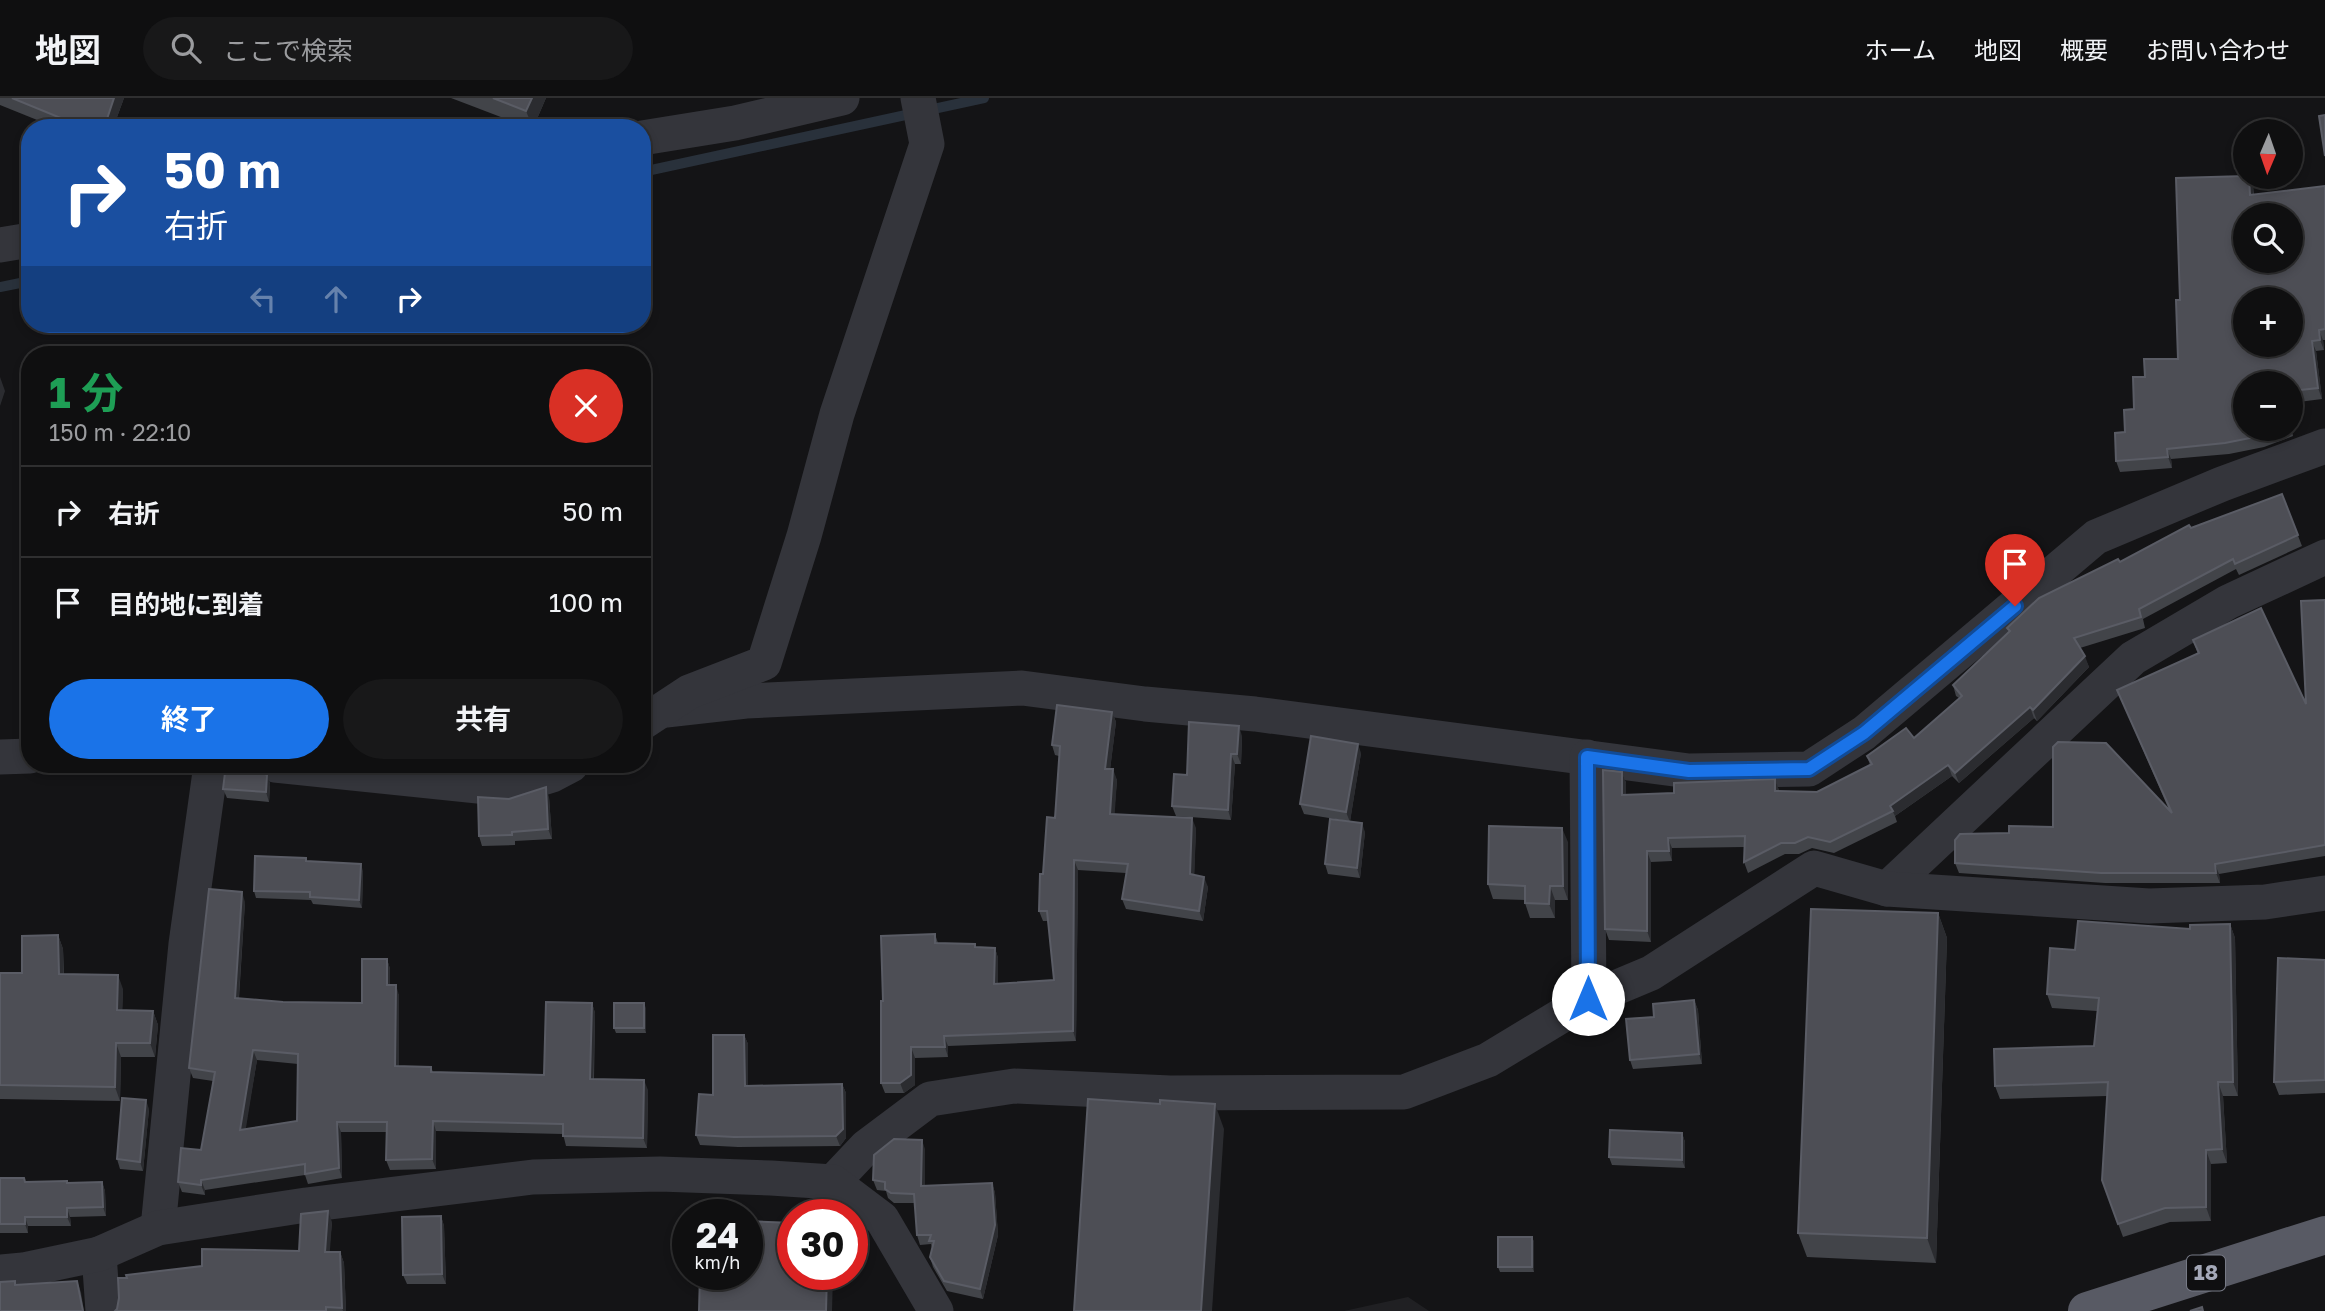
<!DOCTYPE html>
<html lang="ja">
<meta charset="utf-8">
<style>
:root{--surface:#0f0f10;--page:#181819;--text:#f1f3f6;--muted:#9b9c9f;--line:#2f2f30;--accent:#1a73e8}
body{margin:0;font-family:"Golos Text","Noto Sans JP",sans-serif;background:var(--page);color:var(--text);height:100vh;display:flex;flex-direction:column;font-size:26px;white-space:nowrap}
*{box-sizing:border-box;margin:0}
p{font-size:23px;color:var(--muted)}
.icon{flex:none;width:38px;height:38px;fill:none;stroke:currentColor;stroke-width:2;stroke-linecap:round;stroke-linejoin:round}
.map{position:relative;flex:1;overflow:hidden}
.panel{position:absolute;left:21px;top:248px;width:630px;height:427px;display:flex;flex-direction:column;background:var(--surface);border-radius:28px;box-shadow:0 4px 10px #0003,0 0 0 2px var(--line)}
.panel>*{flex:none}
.banner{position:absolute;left:21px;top:21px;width:630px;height:214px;border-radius:28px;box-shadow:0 4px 10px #0003,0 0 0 2px var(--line);background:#1a4fa0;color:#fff;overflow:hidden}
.needle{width:46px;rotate:182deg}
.controls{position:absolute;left:2233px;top:21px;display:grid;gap:14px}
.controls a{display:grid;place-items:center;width:70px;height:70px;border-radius:50%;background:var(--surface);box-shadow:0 4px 10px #0003,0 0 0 2px var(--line);font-size:35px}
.speed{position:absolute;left:672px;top:1101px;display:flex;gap:14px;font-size:35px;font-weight:700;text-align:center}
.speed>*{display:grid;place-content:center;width:91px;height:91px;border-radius:50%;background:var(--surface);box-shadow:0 4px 10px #0003,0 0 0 2px var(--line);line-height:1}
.speed small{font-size:18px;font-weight:400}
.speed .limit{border:10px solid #d22;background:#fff;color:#111}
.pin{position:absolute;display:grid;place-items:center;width:60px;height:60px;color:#fff;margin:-72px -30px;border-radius:50% 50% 50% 0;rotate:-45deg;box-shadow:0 0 7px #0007}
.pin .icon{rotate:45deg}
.me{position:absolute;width:77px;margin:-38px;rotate:0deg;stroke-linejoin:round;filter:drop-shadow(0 0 5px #0008)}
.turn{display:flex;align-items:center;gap:24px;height:147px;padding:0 28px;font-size:32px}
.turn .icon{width:91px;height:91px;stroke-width:2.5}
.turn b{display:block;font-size:49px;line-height:60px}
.lanes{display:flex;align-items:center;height:66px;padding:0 28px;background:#0003;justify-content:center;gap:35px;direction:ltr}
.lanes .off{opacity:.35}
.round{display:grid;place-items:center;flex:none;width:74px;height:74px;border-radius:37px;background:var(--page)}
.overview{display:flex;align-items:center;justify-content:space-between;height:119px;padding:0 28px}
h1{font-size:42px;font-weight:700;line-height:52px;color:#1e9e55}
.cta{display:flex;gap:14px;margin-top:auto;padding:14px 28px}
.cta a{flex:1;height:80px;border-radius:42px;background:var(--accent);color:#fff;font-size:28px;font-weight:700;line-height:80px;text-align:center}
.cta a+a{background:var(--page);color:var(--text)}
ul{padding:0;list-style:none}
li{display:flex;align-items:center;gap:21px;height:91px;padding:0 28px;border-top:2px solid var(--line)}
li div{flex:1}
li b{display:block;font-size:26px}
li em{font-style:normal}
header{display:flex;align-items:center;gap:42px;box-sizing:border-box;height:98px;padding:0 35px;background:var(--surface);border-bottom:2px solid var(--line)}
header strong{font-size:33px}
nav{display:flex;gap:38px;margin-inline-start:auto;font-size:24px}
.search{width:490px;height:63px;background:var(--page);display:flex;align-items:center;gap:18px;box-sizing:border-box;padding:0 24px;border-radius:38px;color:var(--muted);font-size:26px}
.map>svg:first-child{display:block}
.built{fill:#202023}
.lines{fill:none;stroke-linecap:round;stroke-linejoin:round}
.stream{stroke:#29313b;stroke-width:10}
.minor{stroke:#34353b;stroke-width:35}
.trunk{stroke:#585a64;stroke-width:38}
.wall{fill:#424449;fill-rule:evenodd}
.shaded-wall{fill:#2b2c30}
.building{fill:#4d4e55;stroke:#5a5c65;stroke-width:2;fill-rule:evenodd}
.route-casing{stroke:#114b97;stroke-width:18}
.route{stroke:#1a73e8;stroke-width:12}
.labels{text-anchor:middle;stroke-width:5;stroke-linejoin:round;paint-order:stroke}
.shield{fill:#0f0f11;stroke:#777a86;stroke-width:2}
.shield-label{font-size:21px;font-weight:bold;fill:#a4a8b8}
</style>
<header>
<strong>地図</strong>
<div class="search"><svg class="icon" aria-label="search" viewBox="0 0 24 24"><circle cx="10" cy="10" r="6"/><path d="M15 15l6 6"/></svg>ここで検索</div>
<nav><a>ホーム</a><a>地図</a><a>概要</a><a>お問い合わせ</a></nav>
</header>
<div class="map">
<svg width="2325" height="1213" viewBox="0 0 2325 1213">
<rect width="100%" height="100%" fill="#141416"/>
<path class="built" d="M1408,1199L1429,1213H1344Z"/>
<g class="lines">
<g class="stream">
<path d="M642,74L984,0"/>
<path d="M0,189L30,183"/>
</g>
<g class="minor">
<path d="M642,40L735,25L842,0"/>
<path d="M0,147L30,142"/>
<path d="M666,612L746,603L1022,590L1145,606L1255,616L1689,673L1809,671L1864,635L2096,439L2222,386L2325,348"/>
<path d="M642,625L689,594L764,565L804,438L837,316L927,46L918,0"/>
<path d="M0,659L30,658"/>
<path d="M1587,659L1589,901"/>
<path d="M275,667L507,691L552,677L571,667"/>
<path d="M1887,791L2133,560L2228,504L2325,459"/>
<path d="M833,1084L866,1049L930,1001L1014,988L1170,995L1404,994L1488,962L1589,901L1651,875L1814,770L1887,791L2149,808L2265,804L2325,795"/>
<path d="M158,1130L186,846L211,667"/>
<path d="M99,1156L103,1213"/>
<path d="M0,1174L23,1172L99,1156L158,1130L306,1107L533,1079L660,1076L771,1080L833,1084L882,1121L936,1213"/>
</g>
<path class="trunk" d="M2087,1213L2325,1137"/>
</g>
<g class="wall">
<path d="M0,0H124L113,30H57L0,7Z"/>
<path d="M451,0H546L533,30H530Z"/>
<path d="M2253,88L2254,97L2325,88V242H2323L2324,252L2316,253L2322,301L2291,305V285L2245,331H2291V328L2293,338L2264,349L2229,356L2171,361L2172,370L2120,374L2116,363L2145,279L2178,261L2180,202Z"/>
<path d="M2282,396L2302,448L2239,477L2236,471L2143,521L2145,530L2080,550L2089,569L2037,623L2034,620L1959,685L1952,678L1895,718L1897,724L1834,755L1812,750L1799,756H1785L1748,775L1744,764L1745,749L1672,750V763L1651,764V844L1609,842L1605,831L1622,674L1626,685V697L1674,695L1775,681L1779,693L1817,694L1870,667L1867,658L1914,640L1959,600L1956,598L1953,587L2009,535L2007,530L2120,464L2191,430Z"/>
<path d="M2325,502V758L2219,776L2220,785H2105L1959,775L1955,765L2009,735L2170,714L2117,592L2198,556L2193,542L2306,606Z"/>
<path d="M1112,614L1116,624L1110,671L1117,682L1114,716L1196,730L1194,777L1208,789L1203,823L1126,811L1122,801L1126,775L1078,772L1076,943L948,948V959L915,960V987L904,995H885L881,985L883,903L935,836L938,845L976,849L995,850L998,860V886L1054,882L1048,823H1043L1039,813L1043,776L1055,720L1059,658L1055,657L1052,647Z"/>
<path d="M1242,638L1241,666H1235L1231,722L1176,718L1172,708L1187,677Z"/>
<path d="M1361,655L1350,723L1365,734L1360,780L1328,776L1325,766L1348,723L1304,716L1300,706Z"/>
<path d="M259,673L267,677L270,686L269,704L227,700L223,691Z"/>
<path d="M549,699L552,741L515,743V747L482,748L479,738L509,701Z"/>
<path d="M1568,744V802H1555V820H1530L1525,805V802L1493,801L1488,786Z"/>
<path d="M306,760L307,763L363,773L362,810L313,806L311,802L256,800L254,793Z"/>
<path d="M245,804L239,900L283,904L362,905L387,861L390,871V887L399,897V968L431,969L433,974L544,977L592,905L595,915L594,981L648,992L647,1050L566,1048L563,1036L436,1033V1071L390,1072L386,1062L387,1034H341L342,1080L308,1086L305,1077L205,1092V1097L182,1094L178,1084L201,1052L213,983L193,980L189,970ZM257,962L298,966L297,1023L245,1031Z"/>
<path d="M1938,815L1947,840L1936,1165L1807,1159L1798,1135Z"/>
<path d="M2230,826L2235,840L2238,998H2223L2227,1065L2211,1066V1123L2170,1124L2123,1139L2102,1082L2107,998L2000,1001L1995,988L2094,948L2097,913L2052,910L2047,896L2075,852L2190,831Z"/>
<path d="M58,837L63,851L64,876L123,891L122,913H153L158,927L155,959H121L120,1003L0,1001V875H22Z"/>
<path d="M2325,862V995L2279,997L2274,984Z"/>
<path d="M1694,902L1698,912L1702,966L1633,971L1630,962Z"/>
<path d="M646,910V935H616L614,930Z"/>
<path d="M744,937L748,946V988L842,986L846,995V1040L840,1048L738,1049L700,1047L696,1037L713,997Z"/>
<path d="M149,1011L143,1073L120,1071L117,1061Z"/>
<path d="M1682,1035L1685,1044V1070L1612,1067L1609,1059Z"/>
<path d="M925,1051V1088L992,1085L995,1095L998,1137L983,1201L947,1193L933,1169L930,1159L932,1150L931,1146L920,1147L917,1137L915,1105H894L888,1100L886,1093L877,1092L873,1082Z"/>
<path d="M0,1080L26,1084L67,1085L102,1084L105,1093L106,1118L70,1119L71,1128H28V1135H0Z"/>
<path d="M441,1118L444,1128L446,1186H407L403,1177Z"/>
<path d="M332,1124L329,1154H340L344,1165L346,1213H115L117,1211L127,1180L299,1153Z"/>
<path d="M1532,1139L1534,1144V1174H1500L1498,1169Z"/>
</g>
<g class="shaded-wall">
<path d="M114,0H124L113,30H104Z"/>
<path d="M532,0H546L533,30L526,13Z"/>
<path d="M2250,79L2253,88L2254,108L2250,97Z"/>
<path d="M2319,232L2323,242L2324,252L2320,242Z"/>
<path d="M2312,243L2316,253L2322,301L2318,290Z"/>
<path d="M0,279L5,293L0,308Z"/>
<path d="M2167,351L2171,361L2172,370L2168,359Z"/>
<path d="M2085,558L2089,569L2037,623L2033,612Z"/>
<path d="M2030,609L2034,620L1959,685L1955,675Z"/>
<path d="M1112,614L1116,624L1109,681L1105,671Z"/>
<path d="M1239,628L1242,638L1241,666L1237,656Z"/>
<path d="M1358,646L1361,655L1350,724L1346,714Z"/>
<path d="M1231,656L1235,666L1231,722L1228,712Z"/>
<path d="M1948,667L1952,678L1895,718L1890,708Z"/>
<path d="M1113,671L1117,682L1114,726L1110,716Z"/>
<path d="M1622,674L1626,685V707L1622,697Z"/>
<path d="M267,677L270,686L269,704L266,694Z"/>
<path d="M1775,681L1779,692V704L1775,693Z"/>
<path d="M546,689L549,699L552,741L548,731Z"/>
<path d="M1192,720L1196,730L1194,787L1190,776Z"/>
<path d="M1362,725L1365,734L1360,780L1357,770Z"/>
<path d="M1562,730L1568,744V802L1563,788Z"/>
<path d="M1668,740L1672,750V763L1669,753Z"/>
<path d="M1647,753L1651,764V844L1647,833Z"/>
<path d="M1074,762L1078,772L1076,943L1073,933Z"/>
<path d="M361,766L363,773L362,810L359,802Z"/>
<path d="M2215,766L2219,776L2220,785L2216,775Z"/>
<path d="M1204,779L1208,789L1203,823L1199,813Z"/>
<path d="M1550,788L1555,802V820L1549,806Z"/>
<path d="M242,794L245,804L238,910L235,900Z"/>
<path d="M1938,815L1947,840L1936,1165L1927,1140Z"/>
<path d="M2230,826L2235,840L2238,998L2233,984Z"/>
<path d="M58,837L63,851L64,889L59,876Z"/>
<path d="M995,850L998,860V896L994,886Z"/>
<path d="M387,861L390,871V897L387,887Z"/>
<path d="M118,877L123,891L122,926L117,912Z"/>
<path d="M396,887L399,897V978L395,968Z"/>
<path d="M1694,902L1698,912L1702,966L1699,956Z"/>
<path d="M592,905L595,915L593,991L590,981Z"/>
<path d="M644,905L646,910V935L644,930Z"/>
<path d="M153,913L158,927L155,959L150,945Z"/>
<path d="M744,937L748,946V997L745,988Z"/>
<path d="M944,938L948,948V959L945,949Z"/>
<path d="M116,945L121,959L120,1003L115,989Z"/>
<path d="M911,949L915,960V987L904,995L900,985Z"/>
<path d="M253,952L257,962L244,1042L240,1032Z"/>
<path d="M644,982L648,992L647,1050L643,1040Z"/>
<path d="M2218,984L2223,998L2227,1065L2222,1051Z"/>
<path d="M842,986L846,995V1040L840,1048L836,1038Z"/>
<path d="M146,1002L149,1011L143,1073L140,1064Z"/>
<path d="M1215,1006L1224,1031L1212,1213H1201Z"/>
<path d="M433,1023L436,1033V1071L432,1061Z"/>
<path d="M337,1024L341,1034L342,1080L339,1070Z"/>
<path d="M1682,1035L1685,1044V1070L1682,1062Z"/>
<path d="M922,1042L925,1051V1098L921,1088Z"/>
<path d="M2206,1052L2211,1066V1123L2206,1109Z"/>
<path d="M201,1082L205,1092V1097L201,1087Z"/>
<path d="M102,1084L105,1093L106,1118L103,1109Z"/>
<path d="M992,1085L995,1095L998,1137L983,1201L980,1191Z"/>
<path d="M67,1110L70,1119L71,1128L67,1119Z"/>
<path d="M328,1113L332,1124L329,1165L325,1154Z"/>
<path d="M441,1118L444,1128L446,1186L442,1176Z"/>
<path d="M25,1119L28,1128V1135L25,1126Z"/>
<path d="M1532,1139L1534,1144V1174L1532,1169Z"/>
<path d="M340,1154L344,1165L346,1213H343L342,1210Z"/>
<path d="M827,1176H833L832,1213H826Z"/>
<path d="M77,1183L81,1194L84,1213H82Z"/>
</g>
<g class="building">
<path d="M12,0H114L104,30H85Z"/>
<path d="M493,0H532L526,13Z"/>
<path d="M2325,17V58L2319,18Z"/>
<path d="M2245,78V79H2249L2250,97L2325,88V231L2319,232L2320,242L2312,243L2318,290L2291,293V285H2245V331H2281L2260,338L2225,345L2167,351L2168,359L2116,363L2115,335L2125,334L2124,312L2134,311L2133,279H2145L2144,261H2178L2176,202H2180L2176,80ZM2245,117H2291V163H2245ZM2245,201H2291V247H2245Z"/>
<path d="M2282,396L2298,437L2235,466L2233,461L2139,511L2141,519L2074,540L2085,558L2033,612L2030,609L1955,675L1948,667L1890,708L1893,713L1830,744L1808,739L1795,745H1781L1744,764L1745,738L1668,740L1669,753H1647V833L1605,831L1603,672L1622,674V697L1674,695V685L1775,681V693L1817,694L1872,666L1867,658L1906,630L1914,640L1962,598L1953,587L2010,533L2007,530L2039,500L2118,461L2120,464L2189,427L2191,430Z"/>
<path d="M2325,502V747L2215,766L2216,775H2101L1955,765V742L1960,736L2009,735V728L2053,729V649L2058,644L2106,645L2172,715L2117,592L2199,555L2193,542L2261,510L2306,606L2301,503Z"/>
<path d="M1057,607L1112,614L1105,671H1113L1110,716L1192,720L1190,776L1204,779L1199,813L1122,801L1128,766L1074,762L1073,933L944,938L945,949H911V977L900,985H881V903H883L881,838L935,836V845L975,846V849L995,850L994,886L1054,882L1047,813H1039L1040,776H1043L1047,719L1055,720L1060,648L1052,647Z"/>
<path d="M1189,624L1239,628L1237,656H1231L1228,712L1172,708L1174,676L1187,677Z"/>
<path d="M1311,638L1358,646L1346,714L1300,706Z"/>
<path d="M226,667L255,668L259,673L267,677L266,694L223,691Z"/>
<path d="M546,689L548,731L512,734V737L479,738L478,699L509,701Z"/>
<path d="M1330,721L1362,725L1357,770L1325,766Z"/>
<path d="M1489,728L1562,730L1563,788H1550L1549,806L1525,805V788L1488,786Z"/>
<path d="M255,758L306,760V763L361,766L359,802L310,799V794L254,793Z"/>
<path d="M209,791L242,794L235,900L283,904L362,905V861H387V887H396L395,968L431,969V974L544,977L546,904L592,905L590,981L644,982L643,1040L563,1038V1026L433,1023L432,1061L386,1062L387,1024H337L339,1070L305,1076V1066L201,1082V1087L178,1084L181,1050L201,1052L215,974L189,970ZM253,952L298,956L297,1023L240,1032Z"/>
<path d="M1811,811L1938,815L1927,1140L1798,1135Z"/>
<path d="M2078,823L2190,831V827L2230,826L2233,984H2218L2222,1051L2206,1052V1109L2165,1110L2118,1126L2102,1082L2108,984L1995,988L1994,951L2094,948L2099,900L2047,896L2050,850L2075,852Z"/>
<path d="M58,837L59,876L118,877L117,912L153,913L150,945H116L115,989L0,987V875H22V838Z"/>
<path d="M2278,860L2325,862V982L2274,984Z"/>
<path d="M1694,902L1699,956L1630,962L1626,921L1654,919L1653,906Z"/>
<rect x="614" y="905" width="30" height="25"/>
<path d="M713,937H744L745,988L842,986L843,1031L836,1038L734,1039L696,1037L699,996L713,997Z"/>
<path d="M122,1000L146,1002L140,1064L117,1061Z"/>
<path d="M1088,1001L1160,1006V1002L1215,1006L1201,1213H1074Z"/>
<path d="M1610,1032L1682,1035V1062L1609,1059Z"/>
<path d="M894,1041L922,1042L921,1088L992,1085L995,1127L980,1191L944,1183L930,1159L934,1143H929L931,1137H917L914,1096L891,1095L885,1091V1084L873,1082L874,1057Z"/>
<path d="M0,1080H24L25,1084L67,1083V1085L102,1084L103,1109L67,1110V1119H25V1126H0Z"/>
<path d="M328,1113L325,1154H340L342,1210L326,1209V1213H115L117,1211L119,1200L118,1180H127L126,1177L202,1168V1151L299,1153L301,1116Z"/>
<path d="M441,1118L442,1176L403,1177L402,1119Z"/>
<path d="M747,1123L793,1125V1176H827L826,1213H699L700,1176H747Z"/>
<rect x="1498" y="1139" width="34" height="30"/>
<path d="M15,1183V1187L77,1183L83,1213H0V1184Z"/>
<path d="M2202,1209L2203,1213H2190Z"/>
</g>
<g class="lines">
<g class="route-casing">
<path id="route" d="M1588,901L1587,659L1689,673L1809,671L1864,635L2015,508"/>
</g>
<use href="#route" class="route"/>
</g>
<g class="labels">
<rect class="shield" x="2187" y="1157.5" width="38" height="35" rx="5"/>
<g class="shield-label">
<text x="2206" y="1182">18</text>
</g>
</g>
</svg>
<div class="controls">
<a><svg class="needle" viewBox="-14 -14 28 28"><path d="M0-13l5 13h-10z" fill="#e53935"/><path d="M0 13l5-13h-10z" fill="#9b9c9f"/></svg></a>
<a><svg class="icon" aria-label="search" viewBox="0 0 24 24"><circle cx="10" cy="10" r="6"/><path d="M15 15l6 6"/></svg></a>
<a>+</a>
<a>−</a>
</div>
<div class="speed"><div>24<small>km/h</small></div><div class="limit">30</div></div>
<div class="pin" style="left:2015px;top:508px;background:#d93025"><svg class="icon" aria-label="arrive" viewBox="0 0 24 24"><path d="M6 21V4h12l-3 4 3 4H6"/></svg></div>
<svg class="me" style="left:1588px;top:901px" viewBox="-20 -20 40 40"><circle r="19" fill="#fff"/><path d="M0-13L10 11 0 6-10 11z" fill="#1a73e8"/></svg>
<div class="banner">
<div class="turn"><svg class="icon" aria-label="right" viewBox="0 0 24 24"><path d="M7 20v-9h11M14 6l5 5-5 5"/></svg><div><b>50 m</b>右折</div></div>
<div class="lanes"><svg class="icon off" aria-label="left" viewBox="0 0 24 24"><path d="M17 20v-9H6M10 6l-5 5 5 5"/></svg><svg class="icon off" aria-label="ahead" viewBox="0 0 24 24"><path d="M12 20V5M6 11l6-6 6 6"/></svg><svg class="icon" aria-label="right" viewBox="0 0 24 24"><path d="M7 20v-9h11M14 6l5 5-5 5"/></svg></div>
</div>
<section class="panel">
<div class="overview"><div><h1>1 分</h1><p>150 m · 22:10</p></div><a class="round" style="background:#d93025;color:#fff"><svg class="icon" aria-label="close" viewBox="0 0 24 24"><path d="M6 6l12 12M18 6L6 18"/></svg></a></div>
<ul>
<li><svg class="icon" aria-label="right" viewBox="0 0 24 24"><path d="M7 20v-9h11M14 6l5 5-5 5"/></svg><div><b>右折</b></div><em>50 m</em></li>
<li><svg class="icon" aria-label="arrive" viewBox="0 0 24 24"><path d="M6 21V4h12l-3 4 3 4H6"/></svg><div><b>目的地に到着</b></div><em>100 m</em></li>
</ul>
<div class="cta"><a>終了</a><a>共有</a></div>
</section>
</div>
